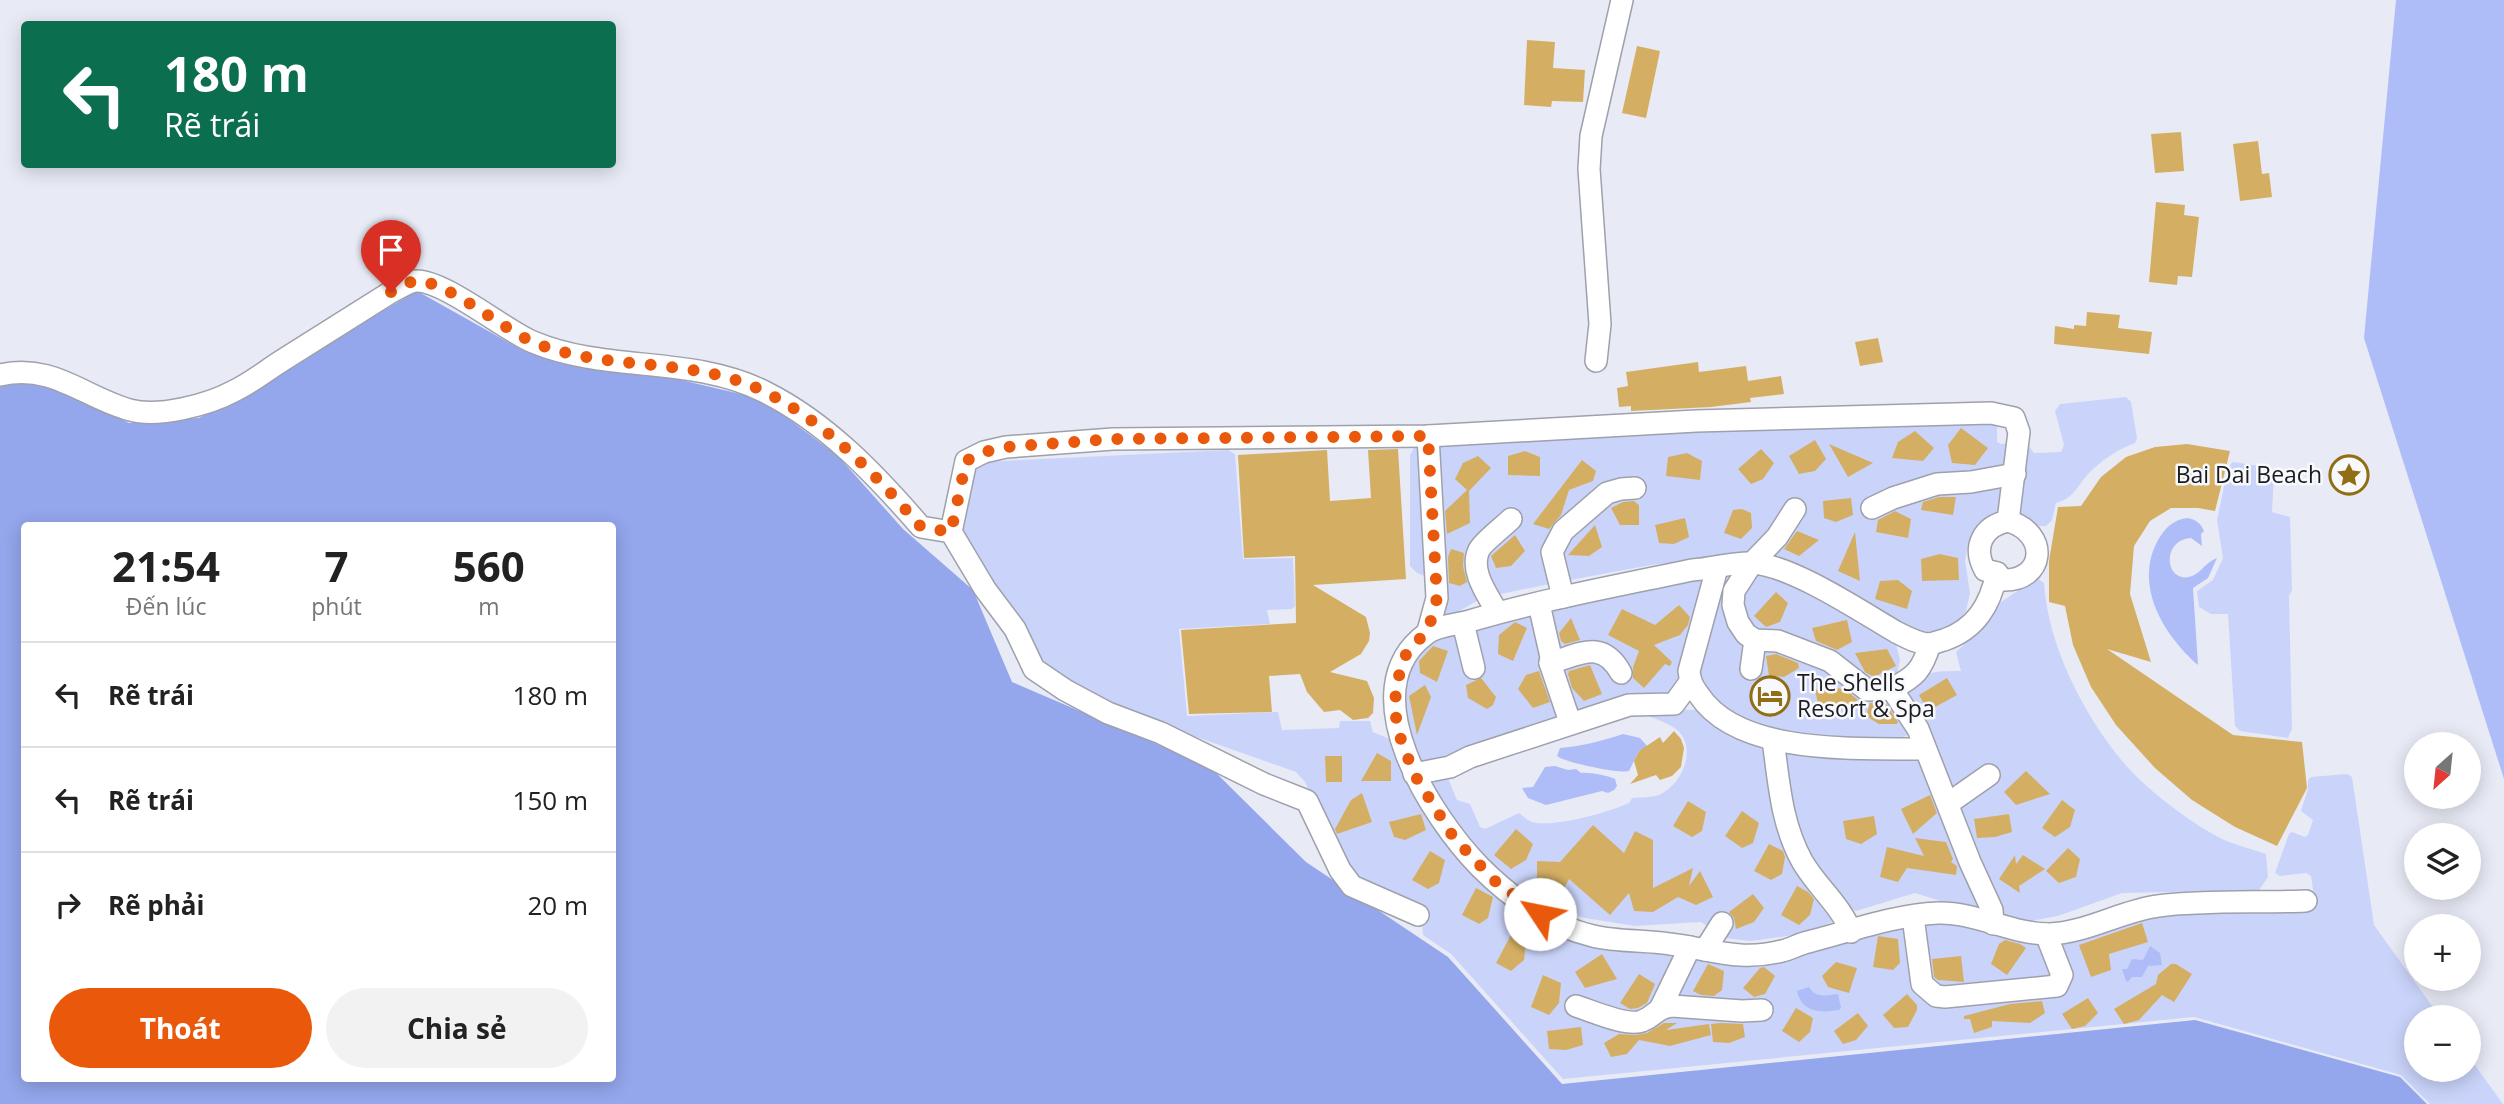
<!DOCTYPE html>
<html lang="vi">
<meta charset="utf-8">
<style>
:root{--surface:#fff;--page:#f2f2f2;--text:#222;--muted:#767676;--line:#e0e0e0;--accent:#ea580c}
body{margin:0;font-family:"Open Sans",sans-serif;background:var(--page);color:var(--text);height:100vh;display:flex;flex-direction:column;font-size:26px;white-space:nowrap}
*{box-sizing:border-box;margin:0}
p{font-size:23px;color:var(--muted)}
.icon{flex:none;width:38px;height:38px;fill:none;stroke:currentColor;stroke-width:2;stroke-linecap:round;stroke-linejoin:round}
.map{position:relative;flex:1;overflow:hidden}
.sheet{position:absolute;left:21px;top:522px;width:595px;height:560px;display:flex;flex-direction:column;background:var(--surface);border-radius:7px;box-shadow:0 4px 18px #0003}
.sheet>*{flex:none}
.banner{position:absolute;left:21px;top:21px;width:595px;height:147px;border-radius:7px;box-shadow:0 4px 18px #0003;background:#0b6e4f;color:#fff;overflow:hidden}
.needle{width:46px;rotate:207deg}
.tools{position:absolute;left:2404px;top:732px;display:grid;gap:14px}
.tools a{display:grid;place-items:center;width:77px;height:77px;border-radius:50%;background:var(--surface);box-shadow:0 4px 18px #0003;font-size:35px}
.pin{position:absolute;display:grid;place-items:center;width:60px;height:60px;color:#fff;margin:-72px -30px;border-radius:50% 50% 50% 0;rotate:-45deg;box-shadow:0 0 7px #0007}
.pin .icon{rotate:45deg}
.me{position:absolute;width:77px;margin:-38px;rotate:304deg;stroke-linejoin:round;filter:drop-shadow(0 0 5px #0008)}
.turn{display:flex;align-items:center;gap:24px;height:147px;padding:0 28px;font-size:32px}
.turn .icon{width:91px;height:91px;stroke-width:2.5}
.turn b{display:block;font-size:49px;line-height:60px}
.eta{display:flex;justify-content:space-evenly;align-items:center;height:119px;text-align:center}
.eta b{font-size:42px;font-weight:700;line-height:49px}
.action{display:flex;gap:14px;margin-top:auto;padding:14px 28px}
.action a{flex:1;height:80px;border-radius:42px;background:var(--accent);color:#fff;font-size:28px;font-weight:700;line-height:80px;text-align:center}
.action a+a{background:var(--page);color:var(--text)}
ul{padding:0;list-style:none}
li{display:flex;align-items:center;gap:21px;height:105px;padding:0 28px;border-top:2px solid var(--line)}
li div{flex:1}
li b{display:block;font-size:26px}
li em{font-style:normal}
.map>svg:first-child{display:block}
.green{fill:#cad4fa}
.forest{fill:#94a6ec;fill-rule:evenodd}
.water{fill:#aebdf7}
.building{fill:#d4af63}
.lines{fill:none;stroke-linecap:round;stroke-linejoin:round}
.minor-casing{stroke:#9ea1ab;stroke-width:24}
.minor{stroke:#fff;stroke-width:21}
.route{stroke:#ea580c;stroke-width:12;stroke-dasharray:0 21.6}
.labels{text-anchor:middle;stroke-width:5;stroke-linejoin:round;paint-order:stroke}
.poi-label{font-size:23px;fill:#1b1c20;stroke:#f8f9fd;text-anchor:end}
</style>
<div class="map">
<svg width="2504" height="1104" viewBox="0 0 2504 1104">
<rect width="100%" height="100%" fill="#e8ebf6"/>
<g class="green">
<path d="M2126,397L2131,402L2137,438L2135,443C2119,449 2105,458 2092,470C2077,484 2077,497 2056,503L2052,520L2046,526H1980L1968,545L1965,560L1970,593L1966,611L1956,625L1940,632L1909,631L1733,556L1651,565L1554,583L1482,598L1454,614H1445L1437,610L1427,577L1417,573L1410,566V455L1416,444L1423,438L1997,422V442L2001,444L2026,442L2034,453L2061,452L2064,445L2055,411L2060,404Z"/>
<path d="M1228,450L1235,454L1243,559L1293,558L1295,606L1292,609L1267,610L1270,624L1179,629L1187,716L1278,712L1282,730L1339,728L1340,721H1370L1373,732L1392,740L1411,785L1539,915L1732,958L1940,914L2031,935L2121,916L2315,903L2311,876L2306,873L2280,876L2275,873L2289,834L2292,832L2305,837L2308,835L2313,820L2301,811L2308,789V780L2311,777L2347,774L2352,777L2374,925L2440,1017H2417V1069H2469V1057L2503,1104H2430L2401,1075L2194,1017L1563,1079L1451,954L1423,935L1421,909L1356,882L1330,837L1305,782L1296,772L1185,733L1069,686L1037,667L955,532L974,469L980,462Z"/>
<path d="M2233,462L2267,467L2274,476L2272,512L2290,517L2292,590L2289,596L2292,729L2288,738L2240,731L2235,726L2228,614H2211L2199,607L2197,591L2213,580L2223,558L2217,520L2228,467Z"/>
<path d="M1754,565L1894,636L1900,660L1897,675L1911,731L1906,736L1888,743L1799,736L1721,714L1695,683L1718,575Z"/>
<path d="M1702,578L1686,680L1681,693L1423,769L1404,731V670L1430,633Z"/>
<path d="M2037,578L2044,583C2048,645 2083,714 2123,762C2145,788 2182,816 2211,833C2227,843 2248,848 2266,854L2268,877L2259,890L2122,893L2058,916L2020,923L2000,917L1906,690C1929,671 1931,671 1961,671L1956,652L1977,632L1998,604Z"/>
<path d="M1641,708L1697,710L1717,722L1758,738L1767,753L1769,795L1773,813L1798,862L1836,915L1832,922L1802,934L1751,941L1725,938L1701,922L1635,926L1585,918L1555,908L1526,893L1496,871L1469,848L1432,786L1435,780L1447,776L1457,800L1470,804L1480,827L1485,829L1519,813C1523,816 1527,820 1532,822C1553,828 1610,812 1629,803L1632,798C1641,797 1650,798 1659,795C1682,785 1698,748 1677,730C1668,722 1652,718 1641,713Z"/>
<path d="M1786,746L1922,762L1982,906L1979,910L1972,911L1915,893L1856,911L1843,905L1787,821L1780,758Z"/>
</g>
<path class="forest" d="M417,291L524,351L681,380L762,399L838,456L903,529L973,590L1012,682L1210,767L1306,862L1448,957L1562,1084L2195,1020L2400,1077L2427,1104H0V385L25,381L60,389L129,423L199,418ZM24,525H612V1078H24Z"/>
<g class="water">
<path d="M2396,0H2504V779L2364,338Z"/>
<path d="M2187,518C2195,519 2201,523 2204,531L2201,534L2202,546L2191,538C2161,540 2165,582 2189,577C2200,575 2205,562 2217,558L2208,578L2193,588L2198,665C2164,635 2133,586 2158,540C2165,528 2173,520 2187,518Z"/>
<path d="M1623,734L1640,738L1649,748L1639,751L1629,771C1619,774 1563,762 1557,756L1560,748C1578,747 1606,740 1623,734Z"/>
<path d="M1555,766L1568,770L1576,769L1581,773C1589,772 1609,776 1615,779L1617,786L1614,790L1608,793L1602,791L1546,805L1528,798L1522,788L1533,787L1545,767Z"/>
<path d="M2150,946L2160,953L2162,965L2148,966L2142,977H2132L2128,982L2126,981L2122,969H2127L2132,959L2143,960Z"/>
<path d="M1809,987C1816,999 1826,995 1838,994L1841,1008L1839,1010C1821,1013 1802,1013 1797,991Z"/>
</g>
<g class="building">
<path d="M1527,40L1555,42L1553,68L1585,70L1583,102L1552,101L1551,107L1524,105Z"/>
<path d="M1637,46L1660,51L1646,118L1622,113Z"/>
<path d="M2181,132L2184,171L2155,173L2151,134Z"/>
<path d="M2258,141L2262,174L2269,173L2272,197L2240,201L2233,144Z"/>
<path d="M2156,202L2185,205L2184,215L2199,217L2192,277L2178,276L2177,285L2149,282Z"/>
<path d="M2087,312L2120,315L2118,328L2152,332L2149,354L2054,344L2055,326L2074,329V325L2086,326Z"/>
<path d="M1878,338L1883,362L1860,366L1855,342Z"/>
<path d="M1698,362L1699,372L1746,366L1748,381L1781,376L1784,394L1750,398L1751,402L1711,407L1631,411V406L1619,407L1617,388L1628,386L1626,372Z"/>
<path d="M1961,428L1988,448L1975,465L1952,463L1948,445Z"/>
<path d="M1915,431L1934,448L1923,461L1892,458L1898,442Z"/>
<path d="M1815,440L1826,459L1815,471L1799,474L1789,456Z"/>
<path d="M1829,444L1873,463L1848,477Z"/>
<path d="M2187,444L2230,451L2215,511L2198,508H2171L2150,521L2134,546L2130,594L2151,662L2107,649L2233,735L2302,742L2307,788L2277,846L2235,827L2192,800L2155,768L2116,725L2091,687L2073,645L2065,606L2049,602V561L2058,507L2081,506L2101,477L2126,457L2155,447Z"/>
<path d="M1398,449L1406,579L1313,585L1366,617L1370,633L1369,641L1361,654L1330,672L1367,681L1374,698L1373,713L1368,718L1353,720L1340,710L1324,712L1307,692L1300,674L1269,676L1272,712L1189,714L1181,630L1296,623L1295,556L1244,558L1238,455L1327,450L1330,501L1371,498L1368,450Z"/>
<path d="M1761,449L1774,463L1763,479L1751,484L1738,469Z"/>
<path d="M1525,451L1540,457V476L1508,475V456Z"/>
<path d="M1687,453L1702,461L1700,480L1666,476L1668,457Z"/>
<path d="M1478,456L1491,468L1469,491L1470,523L1447,534L1445,511L1467,490L1455,479L1463,463Z"/>
<path d="M1582,460L1596,471L1593,481L1569,490L1561,515L1549,529L1533,524Z"/>
<path d="M1939,497H1956L1953,515L1921,510L1923,502Z"/>
<path d="M1851,498L1853,515L1836,522L1824,518L1823,501Z"/>
<path d="M1634,501L1639,505V525H1620L1611,508L1623,502Z"/>
<path d="M1742,509L1751,513L1752,528L1741,539L1724,533L1733,510Z"/>
<path d="M1895,511L1911,519L1908,538L1876,532L1878,520Z"/>
<path d="M1685,518L1689,537L1674,544L1659,543L1655,525Z"/>
<path d="M1595,525L1602,547L1589,556L1568,555Z"/>
<path d="M1797,531L1819,540L1799,556L1784,549Z"/>
<path d="M1855,532L1860,581L1838,571Z"/>
<path d="M1515,535L1525,551L1511,566L1496,568L1491,556Z"/>
<path d="M1451,549L1464,553L1463,566L1467,582L1460,586L1449,583L1448,557Z"/>
<path d="M1940,554L1958,558L1959,580L1922,581L1921,559Z"/>
<path d="M1898,580L1912,591L1907,609L1875,599L1880,581Z"/>
<path d="M1776,592L1788,603L1780,622L1766,627L1754,616Z"/>
<path d="M1679,605L1690,617L1688,625L1680,635L1654,645L1672,662L1670,666L1665,664L1644,688L1633,678V667L1639,651L1608,635L1622,609L1655,625Z"/>
<path d="M1571,618L1580,640L1565,644L1561,641L1559,633Z"/>
<path d="M1847,620L1852,642L1837,650L1816,641L1812,628Z"/>
<path d="M1515,622L1527,628L1513,661L1498,654L1499,635Z"/>
<path d="M1433,646L1448,651L1437,682L1420,673L1419,661Z"/>
<path d="M1887,649L1896,666L1874,677L1865,672L1855,653Z"/>
<path d="M1776,654L1798,663L1799,668L1784,677L1769,676L1766,656Z"/>
<path d="M1590,665L1602,694L1584,701L1572,688L1568,674L1569,671Z"/>
<path d="M1539,671L1550,702L1533,708L1518,689L1526,675Z"/>
<path d="M1481,678L1496,697L1493,705L1487,709L1468,698L1466,685Z"/>
<path d="M1947,678L1957,695L1928,711L1919,695Z"/>
<path d="M1425,685L1431,697L1417,735L1409,696Z"/>
<path d="M1833,687L1846,690L1858,700L1838,710L1819,708L1815,690Z"/>
<path d="M1885,702L1898,722L1897,724H1879L1866,716L1870,703Z"/>
<path d="M1674,731L1681,739L1684,748L1681,767L1672,776L1660,780L1656,775L1630,784L1638,775L1634,761L1639,751L1660,737L1663,743Z"/>
<path d="M1377,753L1391,761V781H1361Z"/>
<path d="M1325,756H1342V782H1326Z"/>
<path d="M2026,771L2050,794L2016,805L2004,792Z"/>
<path d="M1362,793L1372,822L1337,834L1335,829L1351,800Z"/>
<path d="M1930,795L1937,813L1913,834L1901,809Z"/>
<path d="M2062,800L2075,810L2070,827L2055,837L2042,828Z"/>
<path d="M1688,801L1706,812L1702,831L1692,837L1673,826Z"/>
<path d="M1742,811L1759,823L1753,843L1742,848L1725,836Z"/>
<path d="M1421,814L1426,830L1405,840L1394,837L1389,822Z"/>
<path d="M2009,814L2012,832L1995,837L1977,838L1974,819Z"/>
<path d="M1874,816L1877,834L1861,844L1846,839L1843,821Z"/>
<path d="M1593,825L1624,853L1635,831L1653,840V888L1693,868L1689,886L1700,871L1713,897L1696,905L1678,897L1653,912L1634,911L1629,893L1610,915L1569,879L1562,892L1535,891L1537,887V861L1560,862Z"/>
<path d="M1516,829L1533,844L1526,860L1511,869L1494,855Z"/>
<path d="M1915,838L1946,842L1953,859L1951,862L1957,866L1956,875L1907,868L1898,882L1880,877L1887,847L1924,856Z"/>
<path d="M1769,844L1783,851L1785,857L1782,874L1771,880L1754,871Z"/>
<path d="M2068,848L2080,859L2076,877L2059,883L2046,871Z"/>
<path d="M1430,851L1445,860L1439,883L1428,889L1412,880Z"/>
<path d="M2015,855L2016,864L2023,855L2045,869L2019,886L2020,893L1999,879Z"/>
<path d="M1797,886L1808,892L1814,899L1810,915L1799,925L1781,915Z"/>
<path d="M1476,888L1493,897L1488,918L1479,924L1462,915Z"/>
<path d="M1753,894L1764,908L1754,922L1736,929L1734,918L1729,912Z"/>
<path d="M2142,923L2148,942L2109,954L2111,970L2091,977L2079,945Z"/>
<path d="M1511,935L1526,943L1524,960L1511,971L1496,963Z"/>
<path d="M1878,936L1898,939L1900,963L1893,970L1873,967Z"/>
<path d="M2005,940L2020,944L2026,948L2007,975L1991,964L1999,944Z"/>
<path d="M1602,954L1617,979L1585,988L1575,972Z"/>
<path d="M1961,956L1964,982L1938,980L1934,977L1932,959Z"/>
<path d="M1836,962L1857,968L1849,993L1828,987L1822,976Z"/>
<path d="M1708,964L1724,971L1722,990L1714,996L1701,995L1693,991Z"/>
<path d="M2171,964H2176L2192,974L2174,1002L2162,995L2139,1020L2124,1024L2114,1009L2156,984L2158,975Z"/>
<path d="M1764,967L1775,976L1765,994L1754,997L1743,988L1760,968Z"/>
<path d="M1639,974L1655,984L1647,1003L1638,1008L1630,1009L1620,1003Z"/>
<path d="M1543,975L1561,983L1559,1003L1549,1015L1531,1007Z"/>
<path d="M1907,994L1917,1005V1010L1908,1027L1894,1028L1883,1015Z"/>
<path d="M2088,998L2098,1013L2085,1026L2072,1029L2062,1014Z"/>
<path d="M2042,1001L2045,1013L2030,1023L1992,1021V1027L1974,1033L1970,1019H1964V1016L2010,1004Z"/>
<path d="M1796,1008L1813,1018L1810,1032L1799,1042L1782,1031Z"/>
<path d="M1858,1013L1868,1026L1856,1040L1843,1044L1834,1031Z"/>
<path d="M1664,1023H1677L1666,1030L1709,1024L1711,1035L1670,1046L1639,1040L1627,1054L1611,1057L1604,1043L1619,1034L1635,1035L1647,1033Z"/>
<path d="M1721,1023L1743,1024L1745,1037L1729,1043L1713,1042L1711,1024Z"/>
<path d="M1581,1027L1583,1045L1566,1050L1549,1049L1547,1031Z"/>
</g>
<g class="lines">
<g class="minor-casing">
<g id="minor">
<path d="M1596,361L1600,324L1589,169L1591,136L1622,0"/>
<path d="M0,375C53,363 83,397 130,410C158,418 208,405 234,391C251,383 267,370 283,360C319,337 355,315 391,292C398,289 408,282 415,281C443,279 504,330 533,342C607,373 692,355 765,392C827,423 876,475 921,527L951,532L985,589L1015,629L1034,669L1065,690L1108,713L1161,733L1264,784L1307,801L1340,870L1352,886L1418,915"/>
<path d="M1872,508L1893,498L1937,484L1971,482L2015,474"/>
<path d="M1795,509L1777,537L1752,563L1734,591L1733,605L1738,622L1746,634L1755,640L1778,641L1830,661L1867,690L1892,689"/>
<path d="M2008,521C2050,533 2045,582 2002,580L1997,573L1985,570C1972,547 1983,526 2008,521Z"/>
<path d="M951,532L966,461L984,452L1006,447L1113,439L1428,436L1696,421L1991,413L2014,418L2019,432L2008,521"/>
<path d="M1717,568L1689,671C1690,682 1693,687 1699,695C1739,756 1859,748 1925,749"/>
<path d="M1997,573C1990,605 1976,629 1944,640C1939,641 1933,644 1928,644C1916,643 1906,637 1896,632C1860,611 1790,564 1751,563C1733,562 1712,569 1692,570C1616,586 1540,600 1466,622C1453,625 1436,626 1426,634C1349,691 1432,818 1480,867C1511,898 1550,926 1593,936C1618,942 1645,940 1670,944C1711,949 1739,962 1782,951C1791,949 1799,944 1808,942C1851,931 1894,915 1938,913C1976,912 2011,934 2049,934C2086,933 2121,911 2158,906C2205,900 2258,903 2306,901"/>
<path d="M1563,597L1552,552L1563,531L1607,493L1621,489L1635,488"/>
<path d="M1539,604L1551,657L1550,663L1570,722"/>
<path d="M1497,612C1488,595 1469,571 1479,550C1483,542 1503,527 1511,519"/>
<path d="M1463,623L1474,668"/>
<path d="M1428,631L1437,598L1428,436"/>
<path d="M1930,644C1922,670 1916,676 1892,689L1918,729L1970,862L1992,910L1993,924"/>
<path d="M1550,663C1581,654 1602,639 1621,673"/>
<path d="M1751,669L1755,640"/>
<path d="M1773,740C1779,782 1781,823 1802,861C1816,886 1840,904 1851,932"/>
<path d="M1414,774L1450,767L1470,757L1629,705L1674,704L1690,682"/>
<path d="M1949,803L1989,775"/>
<path d="M1913,917L1922,984L1936,996L1945,997L2057,986L2062,975L2046,934"/>
<path d="M1705,950L1722,923"/>
<path d="M1576,1006C1592,1011 1627,1027 1642,1021C1656,1016 1655,1008 1672,1006L1742,1011L1762,1010"/>
<path d="M1661,1007L1690,947"/>
</g>
</g>
<use href="#minor" class="minor"/>
</g>
<g class="lines">
<path class="route" d="M391,292C398,289 408,282 415,281C444,279 504,330 533,342C607,373 693,355 765,392C827,423 876,475 921,527L951,532L966,461L984,452L1006,447L1113,439L1428,436L1437,598L1428,631L1409,649L1401,664L1394,706L1399,734L1414,774L1454,838L1495,881L1540,914"/>
</g>
<defs>
<g id="sight-ring" transform="scale(2.0125)"><circle r="9.5" fill="#f8f9fd" stroke="#916d13" stroke-width="1.5"/><path d="M0-6L1.8-2.2L6-1.7L2.9 1.2L3.7 5.4L0 3.3L-3.7 5.4L-2.9 1.2L-6-1.7L-1.8-2.2Z" fill="#916d13"/></g>
<g id="hotel-ring" transform="scale(2.0125)"><circle r="9.5" fill="#f8f9fd" stroke="#916d13" stroke-width="1.5"/><path d="M-6-4.5h1.5V1H6V5H4.5V3h-9V5H-6ZM-4 0a1.8 1.8 0 1 1 3.6 0ZM.5 0V-2.5h3Q6-2.5 6 0Z" fill="#916d13"/></g>
</defs>
<g fill-rule="evenodd">
<use href="#sight-ring" x="2349" y="475"/>
<use href="#hotel-ring" x="1770" y="696"/>
</g>
<g class="labels">
<g class="poi-label">
<text x="2322" y="483">Bai Dai Beach</text>
<text x="1797" y="691" text-anchor="start">The Shells<tspan x="1797" dy="26">Resort &amp; Spa</tspan></text>
</g>
</g>
</svg>
<div class="tools">
<a><svg class="needle" viewBox="-14 -14 28 28"><path d="M0-13l5 13h-10z" fill="#e53935"/><path d="M0 13l5-13h-10z" fill="#767676"/></svg></a>
<a><svg class="icon" aria-label="layers" viewBox="0 0 24 24"><path d="M12 4l9 5-9 5-9-5zM3 14l9 5 9-5"/></svg></a>
<a>+</a>
<a>−</a>
</div>
<div class="pin" style="left:391px;top:292px;background:#d93025"><svg class="icon" aria-label="arrive" viewBox="0 0 24 24"><path d="M6 21V4h12l-3 4 3 4H6"/></svg></div>
<svg class="me" style="left:1540px;top:914px" viewBox="-20 -20 40 40"><circle r="19" fill="#fff"/><path d="M0-13L10 11 0 6-10 11z" fill="#ea580c"/></svg>
<div class="banner">
<div class="turn"><svg class="icon" aria-label="left" viewBox="0 0 24 24"><path d="M17 20v-9H6M10 6l-5 5 5 5"/></svg><div><b>180 m</b>Rẽ trái</div></div>
</div>
<section class="sheet">
<div class="eta">
<div><b>21:54</b><p>Đến lúc</p></div>
<div><b>7</b><p>phút</p></div>
<div><b>560</b><p>m</p></div>
</div>
<ul>
<li><svg class="icon" aria-label="left" viewBox="0 0 24 24"><path d="M17 20v-9H6M10 6l-5 5 5 5"/></svg><div><b>Rẽ trái</b></div><em>180 m</em></li>
<li><svg class="icon" aria-label="left" viewBox="0 0 24 24"><path d="M17 20v-9H6M10 6l-5 5 5 5"/></svg><div><b>Rẽ trái</b></div><em>150 m</em></li>
<li><svg class="icon" aria-label="right" viewBox="0 0 24 24"><path d="M7 20v-9h11M14 6l5 5-5 5"/></svg><div><b>Rẽ phải</b></div><em>20 m</em></li>
</ul>
<div class="action"><a>Thoát</a><a>Chia sẻ</a></div>
</section>
</div>
